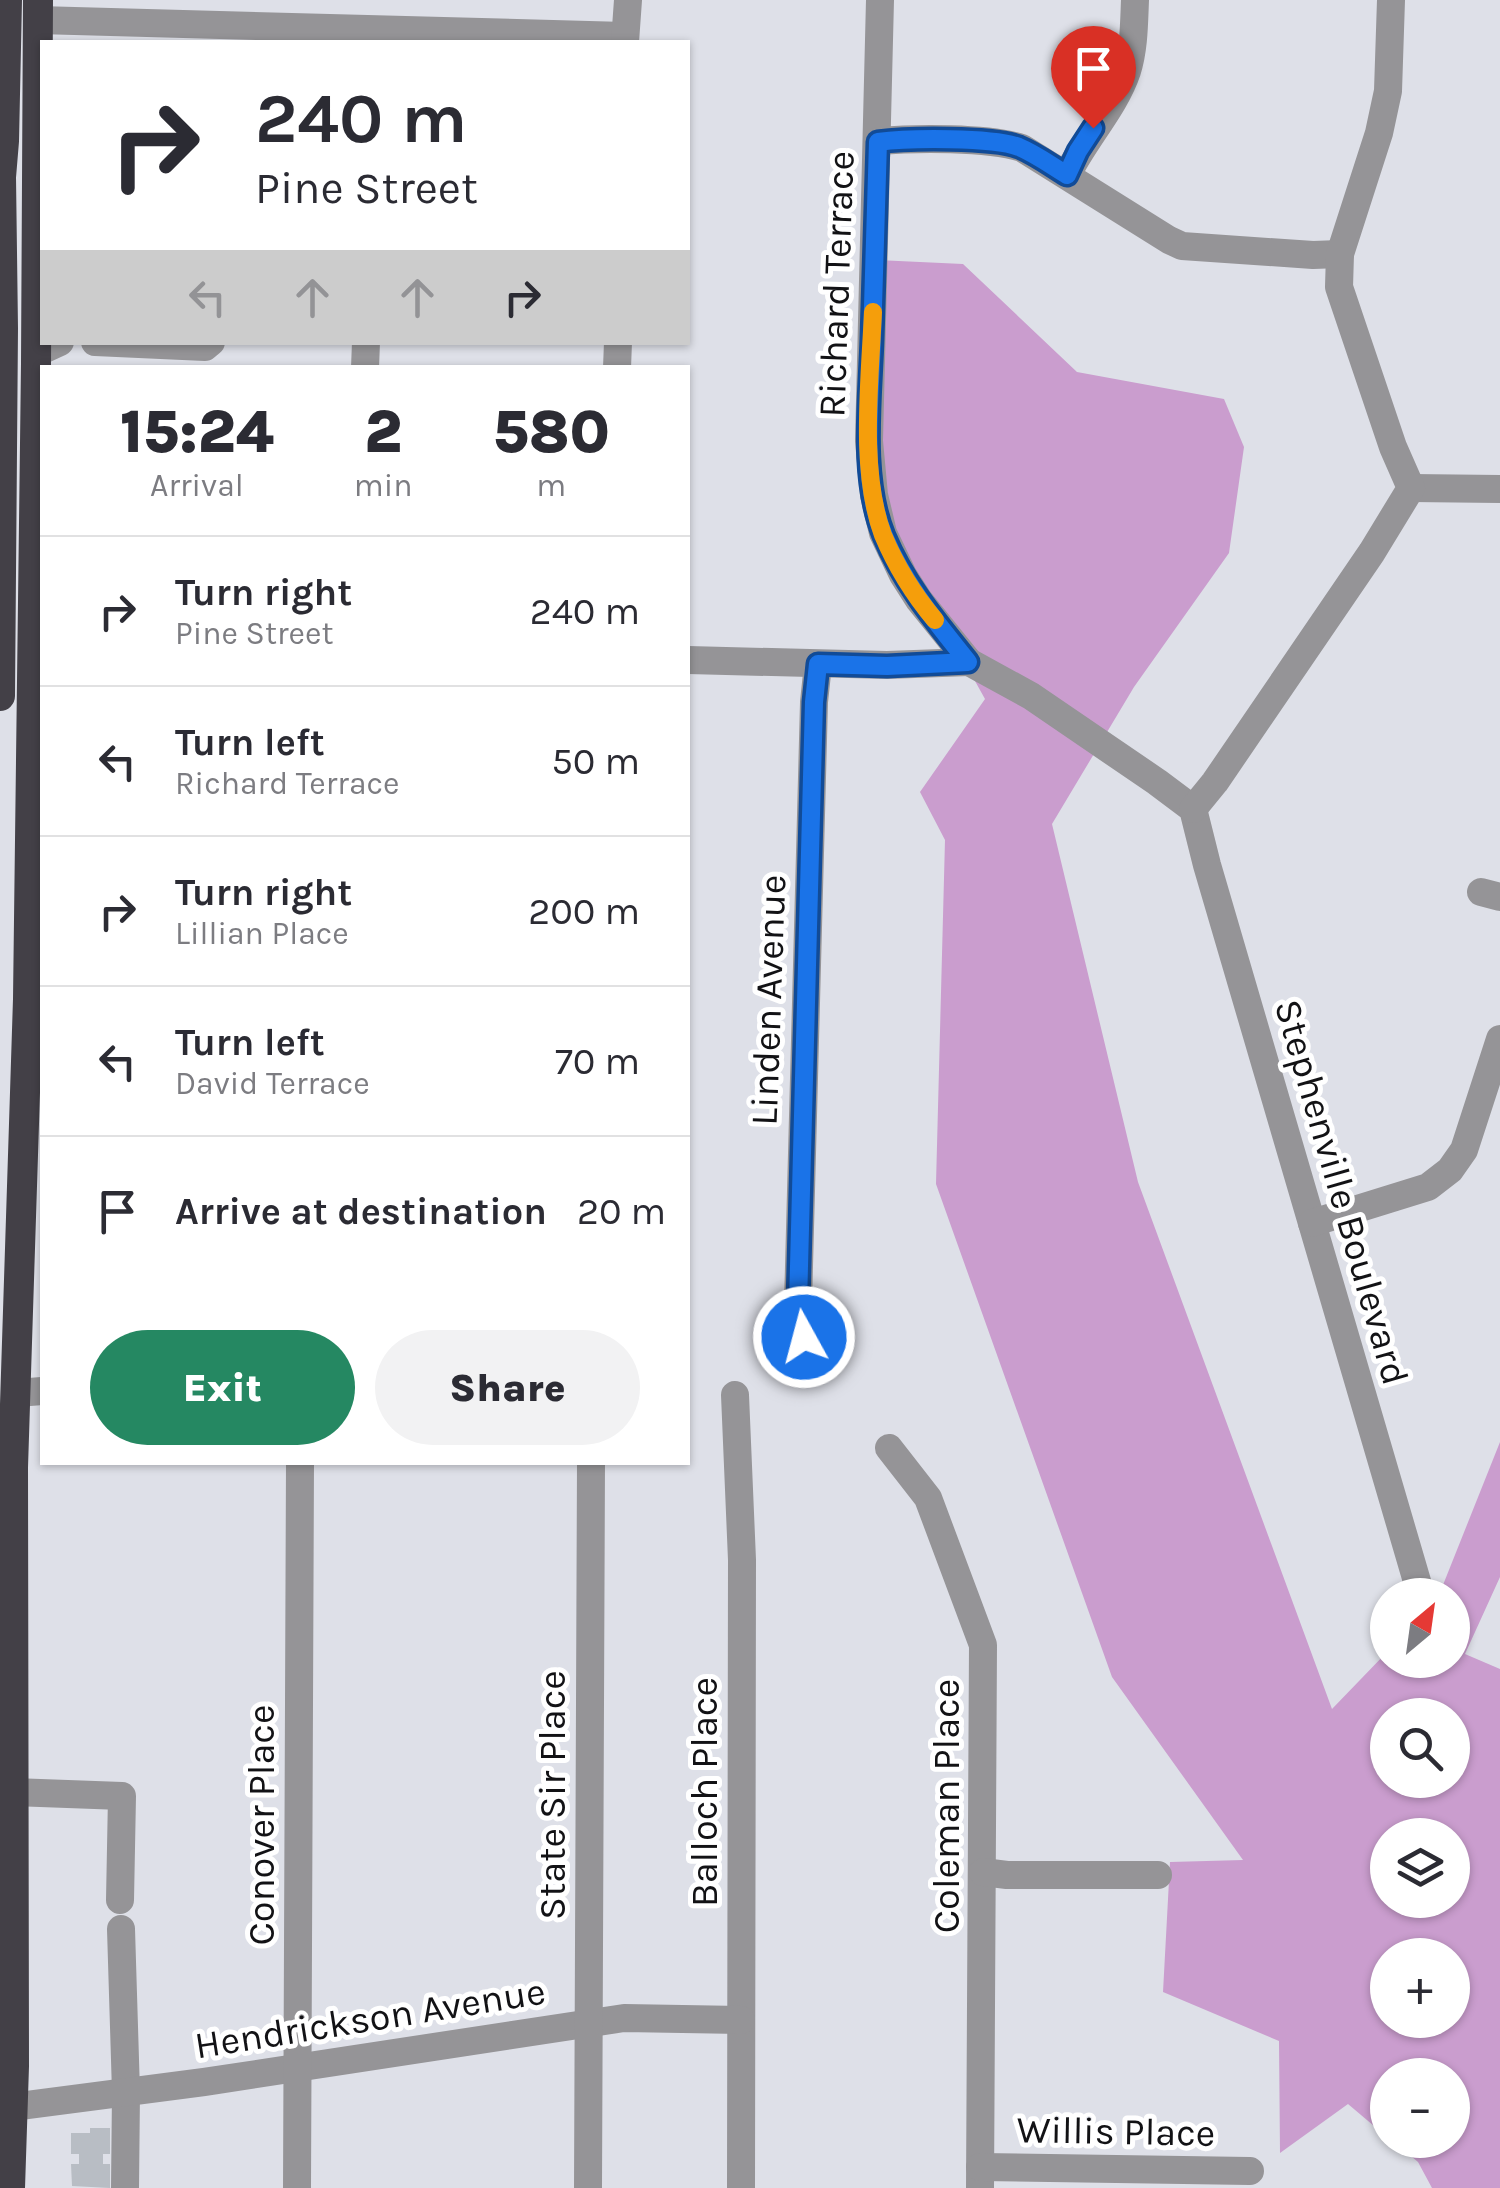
<!DOCTYPE html>
<meta charset="utf-8">
<style>
:root{--surface:#fff;--page:#f2f2f3;--text:#2b2b33;--muted:#7c7c81;--line:#e1e1e2;--accent:#258862}
body{margin:0;font-family:Karla,sans-serif;background:var(--page);color:var(--text);height:100vh;display:flex;flex-direction:column;font-size:38px;white-space:nowrap}
*{box-sizing:border-box;margin:0}
p{font-size:32px;color:var(--muted)}
.icon{flex:none;width:55px;height:55px;fill:none;stroke:currentColor;stroke-width:2;stroke-linecap:round;stroke-linejoin:round}
.map{position:relative;flex:1;overflow:hidden}
.sheet{position:absolute;left:40px;top:365px;width:650px;height:1100px;display:flex;flex-direction:column;background:var(--surface);border-radius:0px;box-shadow:0 2px 8px #0004}
.sheet>*{flex:none}
.hud{position:absolute;left:40px;top:40px;width:650px;height:305px;border-radius:0px;box-shadow:0 2px 8px #0004;background:#fff;color:var(--text);overflow:hidden}
.needle{width:65px;rotate:29deg}
.buttons{position:absolute;left:1370px;top:1578px;display:grid;gap:20px}
.buttons a{display:grid;place-items:center;width:100px;height:100px;border-radius:50%;background:var(--surface);box-shadow:0 2px 8px #0004;font-size:50px}
.pin{position:absolute;display:grid;place-items:center;width:85px;height:85px;color:#fff;margin:-102px -42px;border-radius:50% 50% 50% 0;rotate:-45deg;box-shadow:0 0 10px #0007}
.pin .icon{rotate:45deg}
.me{position:absolute;width:110px;margin:-55px;rotate:353deg;stroke-linejoin:round;filter:drop-shadow(0 0 8px #0008)}
.turn{display:flex;align-items:center;gap:35px;height:210px;padding:0 50px;font-size:45px}
.turn .icon{width:130px;height:130px;stroke-width:2.5}
.turn b{display:block;font-size:70px;line-height:85px}
.lanes{display:flex;align-items:center;height:95px;padding:0 50px;background:#0003;justify-content:center;gap:50px;direction:ltr}
.lanes .off{opacity:.35}
.eta{display:flex;justify-content:space-evenly;align-items:center;height:170px;text-align:center}
.eta b{font-size:60px;font-weight:800;line-height:70px}
.action{display:flex;gap:20px;margin-top:auto;padding:20px 50px}
.action a{flex:1;height:115px;border-radius:60px;background:var(--accent);color:#fff;font-size:40px;font-weight:800;line-height:115px;text-align:center}
.action a+a{background:var(--page);color:var(--text)}
ul{padding:0;list-style:none}
li{display:flex;align-items:center;gap:30px;height:150px;padding:0 50px;border-top:2px solid var(--line)}
li div{flex:1}
li b{display:block;font-size:38px}
li em{font-style:normal}
.map>svg:first-child{display:block}
.green{fill:#ca9dce;fill-rule:evenodd}
.building{fill:#b8bdc4}
.lines{fill:none;stroke-linecap:round;stroke-linejoin:round}
.minor{stroke:#959497;stroke-width:28}
.highway{stroke:#434047;stroke-width:30}
.route-casing{stroke:#114b97;stroke-width:25}
.route{stroke:#1a73e8;stroke-width:18}
.slow{stroke:#f59e0b;stroke-width:18}
.labels{text-anchor:middle;stroke-width:10;stroke-linejoin:round;paint-order:stroke}
.street-label{font-size:38px;fill:#121215;stroke:#fff}
</style>
<div class="map">
<svg width="1500" height="2188" viewBox="0 0 1500 2188">
<rect width="100%" height="100%" fill="#dee0e8"/>
<path class="green" d="M877,260L963,264L1077,372L1224,399L1244,447L1229,553L1134,687L1052,824L1138,1182L1332,1709L1387,1652L1388,1660H1452V1595H1439L1500,1442V1577L1465,1654L1500,1669V2188H1432L1418,2162L1392,2140H1452V2075H1388L1387,2137L1348,2104L1280,2153L1279,2041L1163,1992L1170,1862L1243,1860L1112,1677L936,1184L945,840L920,792L985,699L880,510ZM1388,1715H1452V1780H1388ZM1388,1835H1452V1900H1388ZM1388,1955H1452V2020H1388Z"/>
<path class="building" d="M90,2128H110V2154H103V2164H110V2188L72,2186L71,2164H79V2154H71V2133H90Z"/>
<g class="lines">
<g class="minor">
<path d="M880,0L869,441L874,495L883,533L903,575L919,600L969,662L1031,696L1157,782L1193,809L1207,865L1421,1595"/>
<path d="M38,20L625,36"/>
<path d="M625,42L628,0"/>
<path d="M878,141C915,138 987,137 1022,148L1169,240L1182,246L1313,255L1340,254"/>
<path d="M1067,175C1084,140 1115,107 1127,71C1134,49 1134,24 1135,0"/>
<path d="M95,342L205,347L211,342"/>
<path d="M36,353L60,342"/>
<path d="M365,368L366,342"/>
<path d="M617,368L618,342"/>
<path d="M1411,488L1500,489"/>
<path d="M688,660L887,665L969,662"/>
<path d="M1193,809L1215,782L1372,552L1411,488L1393,447L1339,287L1340,254L1379,133L1388,91L1391,0"/>
<path d="M1481,892L1500,897"/>
<path d="M1312,1223L1428,1187L1450,1170L1464,1150L1500,1039"/>
<path d="M804,1337L798,1304L814,702L818,664"/>
<path d="M17,1393L42,1391"/>
<path d="M735,1395L742,1560L741,2188"/>
<path d="M889,1448L928,1498L983,1645L980,2188"/>
<path d="M13,1792L122,1796L120,1900"/>
<path d="M983,1872L1007,1875H1158"/>
<path d="M121,1929L126,2092L125,2188"/>
<path d="M12,2107L204,2082L624,2018L741,2020"/>
<path d="M980,2167L1250,2171"/>
<path d="M297,2188L300,1462"/>
<path d="M588,2188L591,1462"/>
</g>
<g class="highway">
<path d="M0,696L3,328L1,177L4,141L7,0"/>
<path d="M10,2188L14,2066L13,1467L28,999L36,364L38,0"/>
</g>
</g>
<g class="lines">
<g class="route-casing">
<path id="route" d="M804,1337L798,1304L814,702L818,664L887,666L968,662C936,622 904,584 884,536C860,478 870,401 872,339C874,273 876,207 878,142C908,138 993,137 1019,147C1036,154 1052,166 1067,175L1078,151L1093,128"/>
</g>
<use href="#route" class="route"/>
<path class="slow" d="M873,312C870,380 859,471 883,535C896,566 914,595 935,620"/>
</g>
<g class="labels">
<g class="street-label">
<text transform="translate(836 284) rotate(-88)" y="13">Richard Terrace</text>
<text transform="translate(768 1000) rotate(-88)" y="13">Linden Avenue</text>
<text transform="translate(1342 1192) rotate(74)" y="13">Stephenville Boulevard</text>
<text transform="translate(704 1792) rotate(-90)" y="13">Balloch Place</text>
<text transform="translate(552 1795) rotate(-90)" y="13">State Sir Place</text>
<text transform="translate(946 1806) rotate(-90)" y="13">Coleman Place</text>
<text transform="translate(261 1825) rotate(-90)" y="13">Conover Place</text>
<text transform="translate(370 2018) rotate(-9)" y="13">Hendrickson Avenue</text>
<text transform="translate(1116 2131) rotate(1)" y="13">Willis Place</text>
</g>
</g>
</svg>
<div class="buttons">
<a><svg class="needle" viewBox="-14 -14 28 28"><path d="M0-13l5 13h-10z" fill="#e53935"/><path d="M0 13l5-13h-10z" fill="#7c7c81"/></svg></a>
<a><svg class="icon" aria-label="search" viewBox="0 0 24 24"><circle cx="10" cy="10" r="6"/><path d="M15 15l6 6"/></svg></a>
<a><svg class="icon" aria-label="layers" viewBox="0 0 24 24"><path d="M12 4l9 5-9 5-9-5zM3 14l9 5 9-5"/></svg></a>
<a>+</a>
<a>−</a>
</div>
<div class="pin" style="left:1093px;top:128px;background:#d93025"><svg class="icon" aria-label="arrive" viewBox="0 0 24 24"><path d="M6 21V4h12l-3 4 3 4H6"/></svg></div>
<svg class="me" style="left:804px;top:1337px" viewBox="-20 -20 40 40"><circle r="17" fill="#1a73e8" stroke="#fff" stroke-width="3"/><path d="M0-11L8 9 0 5-8 9z" fill="#fff"/></svg>
<div class="hud">
<div class="turn"><svg class="icon" aria-label="right" viewBox="0 0 24 24"><path d="M7 20v-9h11M14 6l5 5-5 5"/></svg><div><b>240 m</b>Pine Street</div></div>
<div class="lanes"><svg class="icon off" aria-label="left" viewBox="0 0 24 24"><path d="M17 20v-9H6M10 6l-5 5 5 5"/></svg><svg class="icon off" aria-label="ahead" viewBox="0 0 24 24"><path d="M12 20V5M6 11l6-6 6 6"/></svg><svg class="icon off" aria-label="ahead" viewBox="0 0 24 24"><path d="M12 20V5M6 11l6-6 6 6"/></svg><svg class="icon" aria-label="right" viewBox="0 0 24 24"><path d="M7 20v-9h11M14 6l5 5-5 5"/></svg></div>
</div>
<section class="sheet">
<div class="eta">
<div><b>15:24</b><p>Arrival</p></div>
<div><b>2</b><p>min</p></div>
<div><b>580</b><p>m</p></div>
</div>
<ul>
<li><svg class="icon" aria-label="right" viewBox="0 0 24 24"><path d="M7 20v-9h11M14 6l5 5-5 5"/></svg><div><b>Turn right</b><p>Pine Street</p></div><em>240 m</em></li>
<li><svg class="icon" aria-label="left" viewBox="0 0 24 24"><path d="M17 20v-9H6M10 6l-5 5 5 5"/></svg><div><b>Turn left</b><p>Richard Terrace</p></div><em>50 m</em></li>
<li><svg class="icon" aria-label="right" viewBox="0 0 24 24"><path d="M7 20v-9h11M14 6l5 5-5 5"/></svg><div><b>Turn right</b><p>Lillian Place</p></div><em>200 m</em></li>
<li><svg class="icon" aria-label="left" viewBox="0 0 24 24"><path d="M17 20v-9H6M10 6l-5 5 5 5"/></svg><div><b>Turn left</b><p>David Terrace</p></div><em>70 m</em></li>
<li><svg class="icon" aria-label="arrive" viewBox="0 0 24 24"><path d="M6 21V4h12l-3 4 3 4H6"/></svg><div><b>Arrive at destination</b></div><em>20 m</em></li>
</ul>
<div class="action"><a>Exit</a><a>Share</a></div>
</section>
</div>
